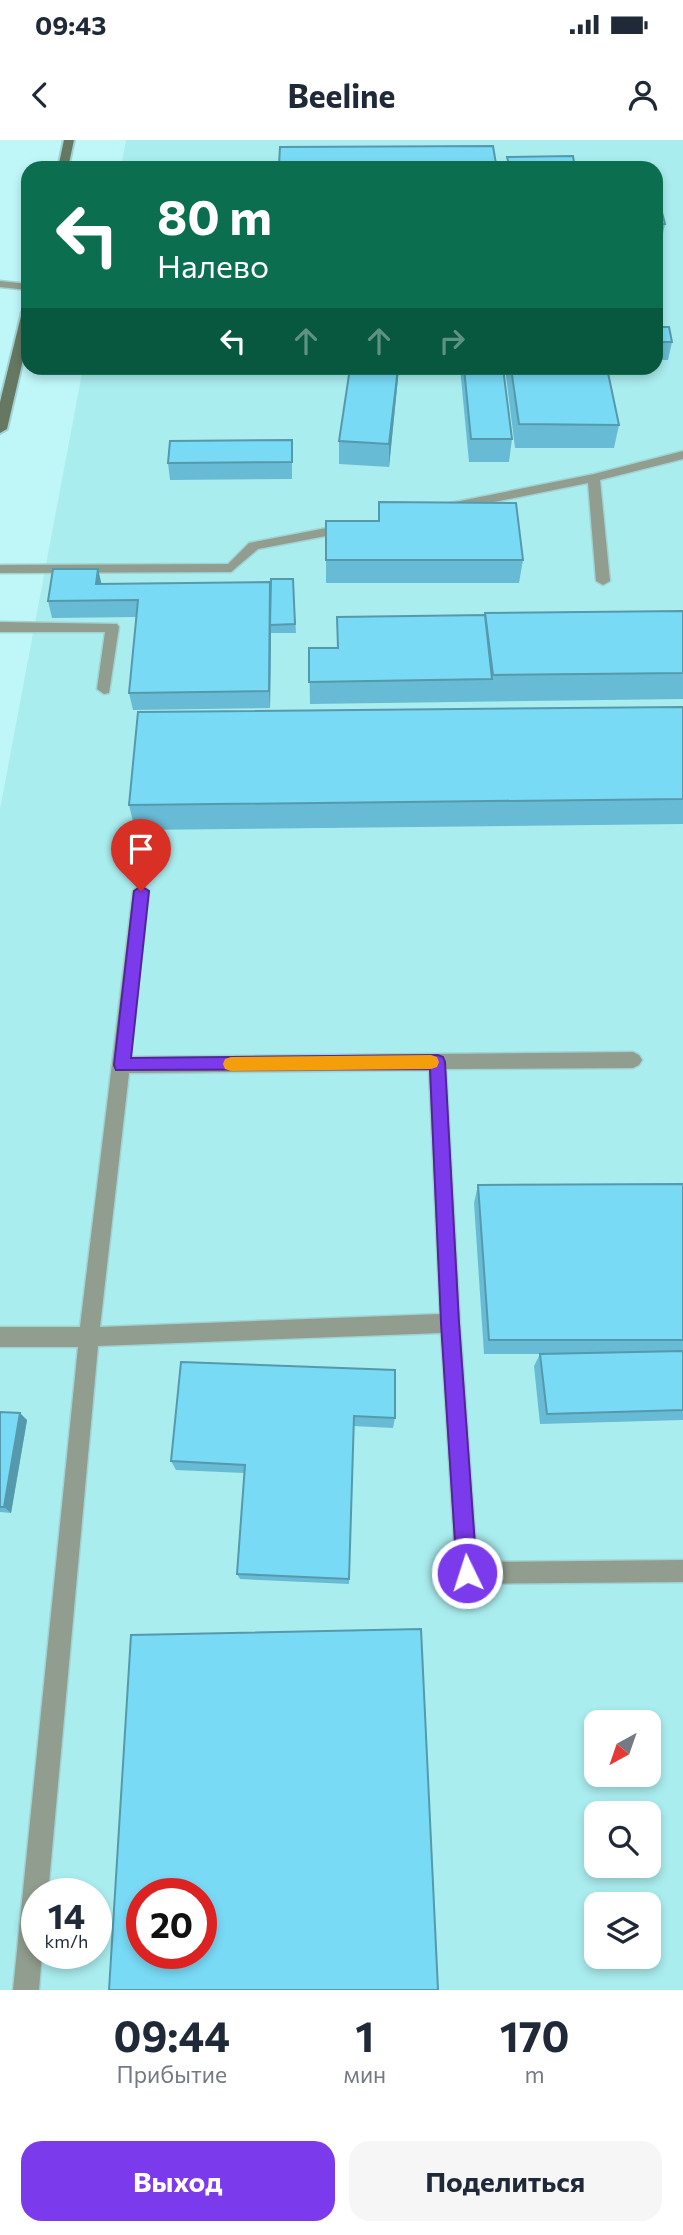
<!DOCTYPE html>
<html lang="ru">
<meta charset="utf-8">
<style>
:root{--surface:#fff;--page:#f6f6f7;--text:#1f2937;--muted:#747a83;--accent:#7c3aed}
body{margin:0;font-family:Commissioner,sans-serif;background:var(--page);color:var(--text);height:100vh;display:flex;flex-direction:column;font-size:26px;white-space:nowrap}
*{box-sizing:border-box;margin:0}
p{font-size:23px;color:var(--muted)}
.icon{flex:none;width:38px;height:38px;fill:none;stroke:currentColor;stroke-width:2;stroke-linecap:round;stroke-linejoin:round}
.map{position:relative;height:1850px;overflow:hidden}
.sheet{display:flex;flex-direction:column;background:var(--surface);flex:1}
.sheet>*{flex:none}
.guide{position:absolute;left:21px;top:21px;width:642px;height:214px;border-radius:21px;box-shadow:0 4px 10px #0003;background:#0b6e4f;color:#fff;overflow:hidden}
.needle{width:46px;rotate:220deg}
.fabs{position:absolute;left:584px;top:1570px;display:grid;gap:14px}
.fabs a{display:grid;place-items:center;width:77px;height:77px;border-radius:14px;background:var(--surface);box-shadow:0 4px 10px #0003;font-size:35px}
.speed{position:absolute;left:21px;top:1738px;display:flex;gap:14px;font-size:35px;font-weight:700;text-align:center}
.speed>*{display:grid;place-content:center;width:91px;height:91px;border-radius:50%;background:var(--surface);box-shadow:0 4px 10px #0003;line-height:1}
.speed small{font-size:18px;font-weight:400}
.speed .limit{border:10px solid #d22;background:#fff;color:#111}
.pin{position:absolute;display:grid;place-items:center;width:60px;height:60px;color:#fff;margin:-72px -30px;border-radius:50% 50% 50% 0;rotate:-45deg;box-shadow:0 0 7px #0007}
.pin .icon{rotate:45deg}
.me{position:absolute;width:77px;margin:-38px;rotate:356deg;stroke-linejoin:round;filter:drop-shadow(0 0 5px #0008)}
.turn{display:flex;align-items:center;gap:24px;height:147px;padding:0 21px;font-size:32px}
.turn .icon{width:91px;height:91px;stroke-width:2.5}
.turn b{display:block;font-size:49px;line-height:60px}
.lanes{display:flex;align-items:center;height:66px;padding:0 21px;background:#0003;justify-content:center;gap:35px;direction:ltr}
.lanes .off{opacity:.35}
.eta{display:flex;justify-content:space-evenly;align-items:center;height:119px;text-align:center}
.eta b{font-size:42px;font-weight:700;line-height:49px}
.cta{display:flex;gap:14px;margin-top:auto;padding:14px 21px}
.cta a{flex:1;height:80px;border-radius:21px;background:var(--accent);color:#fff;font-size:28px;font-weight:700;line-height:80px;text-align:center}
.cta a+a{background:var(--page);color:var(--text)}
.status{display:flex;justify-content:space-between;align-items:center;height:49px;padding:0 35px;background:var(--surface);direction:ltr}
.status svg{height:19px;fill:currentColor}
header{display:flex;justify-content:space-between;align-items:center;height:91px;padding:0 21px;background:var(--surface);font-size:32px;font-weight:700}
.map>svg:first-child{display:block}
.built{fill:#aaedef;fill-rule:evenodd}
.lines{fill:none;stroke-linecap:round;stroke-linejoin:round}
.service-casing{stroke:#a0d3d4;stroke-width:3}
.secondary-casing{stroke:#a0d3d4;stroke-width:4}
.service{fill:#919d8e;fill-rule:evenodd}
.secondary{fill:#677862;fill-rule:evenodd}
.wall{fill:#68bbd4}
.shaded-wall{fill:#5599ac}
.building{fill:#79daf6;stroke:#5599ac;stroke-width:2;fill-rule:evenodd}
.route{fill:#7c3aed;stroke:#51269a;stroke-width:2}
.slow{fill:#f59e0b}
</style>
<div class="status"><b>09:43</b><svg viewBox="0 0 49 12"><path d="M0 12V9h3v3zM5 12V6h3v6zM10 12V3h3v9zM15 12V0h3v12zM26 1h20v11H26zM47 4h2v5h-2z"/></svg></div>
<header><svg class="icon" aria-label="back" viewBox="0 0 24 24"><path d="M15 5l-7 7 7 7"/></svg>Beeline<svg class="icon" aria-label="person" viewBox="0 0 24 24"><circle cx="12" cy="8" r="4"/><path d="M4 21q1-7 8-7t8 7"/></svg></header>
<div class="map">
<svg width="683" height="1850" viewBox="0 0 683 1850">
<rect width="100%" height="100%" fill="#bff7f9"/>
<path class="built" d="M126,0H683V1850H0V669L83,228H656V28H121ZM597,1582H649V1634H597ZM597,1673H649V1726H597ZM37,1754H96V1813H37ZM142,1754H201V1813H142ZM597,1764H649V1816H597Z"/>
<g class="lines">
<g class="service-casing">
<g id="service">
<path d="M0,141L28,144V150L0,147Z"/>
<path d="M683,311V319L600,340L610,441L603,445L596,441L588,343L450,371L444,367L450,363L594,334Z"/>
<path d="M347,384L353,388L352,391L258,409L231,432L0,433V425L228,424L249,403Z"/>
<path d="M0,482L117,484L119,487L109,553L104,554L97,549L105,492H0Z"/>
<path d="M141,745L149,751L130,917L633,912L639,915L642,920L639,925L633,928L446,929L460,1183L477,1422L683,1420V1442L467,1444L459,1441L456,1433L441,1193L98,1206L48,1754H37V1813H42L39,1850H13L78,1207H0V1187H80L133,751ZM429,930L440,1174L100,1187L129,933Z"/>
</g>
</g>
<g class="secondary-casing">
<g id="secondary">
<path d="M64,0H74L68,28H58Z"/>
<path d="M28,168V198L7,289L0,293V262L22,172Z"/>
</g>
</g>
<use href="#service" class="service"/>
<use href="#secondary" class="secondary"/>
</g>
<g class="wall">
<path d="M280,7L496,24V28H279Z"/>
<path d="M656,61L665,84L660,107H656Z"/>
<path d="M656,187L672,202L668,220H656Z"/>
<path d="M399,228L389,327L339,324V301Z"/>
<path d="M460,228H503L512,299L509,322H469Z"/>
<path d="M505,228H607L619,285L614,308H515Z"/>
<path d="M292,300V339L170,340L168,323Z"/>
<path d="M379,362L523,420L519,443H326V420L378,381Z"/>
<path d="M98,429L101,444L270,442L293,439L296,493H271L270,568L133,570L129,553L136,477L52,478L48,461Z"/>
<path d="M683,471V559L310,564L309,508H338L485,475Z"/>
<path d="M683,567V684L135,690L129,665Z"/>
<path d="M683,1044V1280L540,1284L534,1226L540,1214H541H484L474,1063L478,1045Z"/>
<path d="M181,1222L395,1278L393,1288L353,1286L349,1444L240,1439L237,1434L244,1333L176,1330L171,1321Z"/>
<path d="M0,1272L27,1280L11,1373L0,1372Z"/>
</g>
<g class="shaded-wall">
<path d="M398,228H399L389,327V304Z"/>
<path d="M98,429L102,446L100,461L96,444Z"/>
<path d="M270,442L271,493L270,568L269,551Z"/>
<path d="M20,1273L27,1280L11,1373L4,1367Z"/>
</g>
<g class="building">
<path d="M493,6L496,24L279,25L280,7Z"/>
<path d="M573,16L575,28H510L507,17Z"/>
<path d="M203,26H271L270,28H202Z"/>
<path d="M656,61H659L665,84H656Z"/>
<path d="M656,187H669L672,202H656Z"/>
<path d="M350,228H398L389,304L339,301Z"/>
<path d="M464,228H503L512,299H471Z"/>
<path d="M511,228H607L619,285L519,284Z"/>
<path d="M292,300V322L168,323L170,301Z"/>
<path d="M379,362L516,363L523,420H326V381H379Z"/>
<path d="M53,429H98L96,444L270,442L269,551L129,553L138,460L48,461Z"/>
<path d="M271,439H293L295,484L270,485Z"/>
<path d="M683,471V533L493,535L485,473Z"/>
<path d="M485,475L492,539L309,542V508H338L337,477Z"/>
<path d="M683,567V659L129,665L138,572Z"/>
<path d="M683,1044V1200H489L478,1045Z"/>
<path d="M683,1211V1270L547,1274L540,1214Z"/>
<path d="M181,1222L395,1230V1278L354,1276L349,1439L237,1434L245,1325L171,1321Z"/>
<path d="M0,1272L20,1273L4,1367H0Z"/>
<path d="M421,1489L438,1850H109L131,1495ZM142,1754H201V1813H142Z"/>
</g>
<path class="route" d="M141,746L149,751L131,918L438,915L443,917L445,922L459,1183L477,1433L474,1440L467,1443L460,1440L457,1433L441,1183L430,929L116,930L114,925L134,751Z"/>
<path class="slow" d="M431,915L437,917L439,922L437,927L431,929L231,931L225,929L223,924L225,919L231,917Z"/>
</svg>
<div class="fabs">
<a><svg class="needle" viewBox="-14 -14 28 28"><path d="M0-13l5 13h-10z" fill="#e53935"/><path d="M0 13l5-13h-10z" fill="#747a83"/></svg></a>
<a><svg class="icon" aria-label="search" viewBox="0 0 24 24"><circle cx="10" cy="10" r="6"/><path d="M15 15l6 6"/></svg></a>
<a><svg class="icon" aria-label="layers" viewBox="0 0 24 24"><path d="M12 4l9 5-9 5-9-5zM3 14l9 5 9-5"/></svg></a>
</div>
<div class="speed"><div>14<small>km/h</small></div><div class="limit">20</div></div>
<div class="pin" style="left:141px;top:751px;background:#d93025"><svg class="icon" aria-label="arrive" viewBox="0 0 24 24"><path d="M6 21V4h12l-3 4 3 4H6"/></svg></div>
<svg class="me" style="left:467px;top:1433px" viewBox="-20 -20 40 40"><circle r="17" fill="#7c3aed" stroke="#fff" stroke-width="3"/><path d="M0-11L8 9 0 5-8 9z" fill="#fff"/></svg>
<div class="guide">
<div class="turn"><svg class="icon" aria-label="left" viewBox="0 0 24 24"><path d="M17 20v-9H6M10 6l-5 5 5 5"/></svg><div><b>80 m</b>Налево</div></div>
<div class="lanes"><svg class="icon" aria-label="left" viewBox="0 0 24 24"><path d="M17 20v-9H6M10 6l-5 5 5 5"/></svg><svg class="icon off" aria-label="ahead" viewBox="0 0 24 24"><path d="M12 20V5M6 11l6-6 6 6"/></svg><svg class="icon off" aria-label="ahead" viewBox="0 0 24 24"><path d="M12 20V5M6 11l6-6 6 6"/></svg><svg class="icon off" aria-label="right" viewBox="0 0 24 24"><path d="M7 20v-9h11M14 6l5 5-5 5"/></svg></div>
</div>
</div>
<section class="sheet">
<div class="eta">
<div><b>09:44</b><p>Прибытие</p></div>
<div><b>1</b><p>мин</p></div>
<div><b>170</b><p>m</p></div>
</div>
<div class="cta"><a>Выход</a><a>Поделиться</a></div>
</section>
